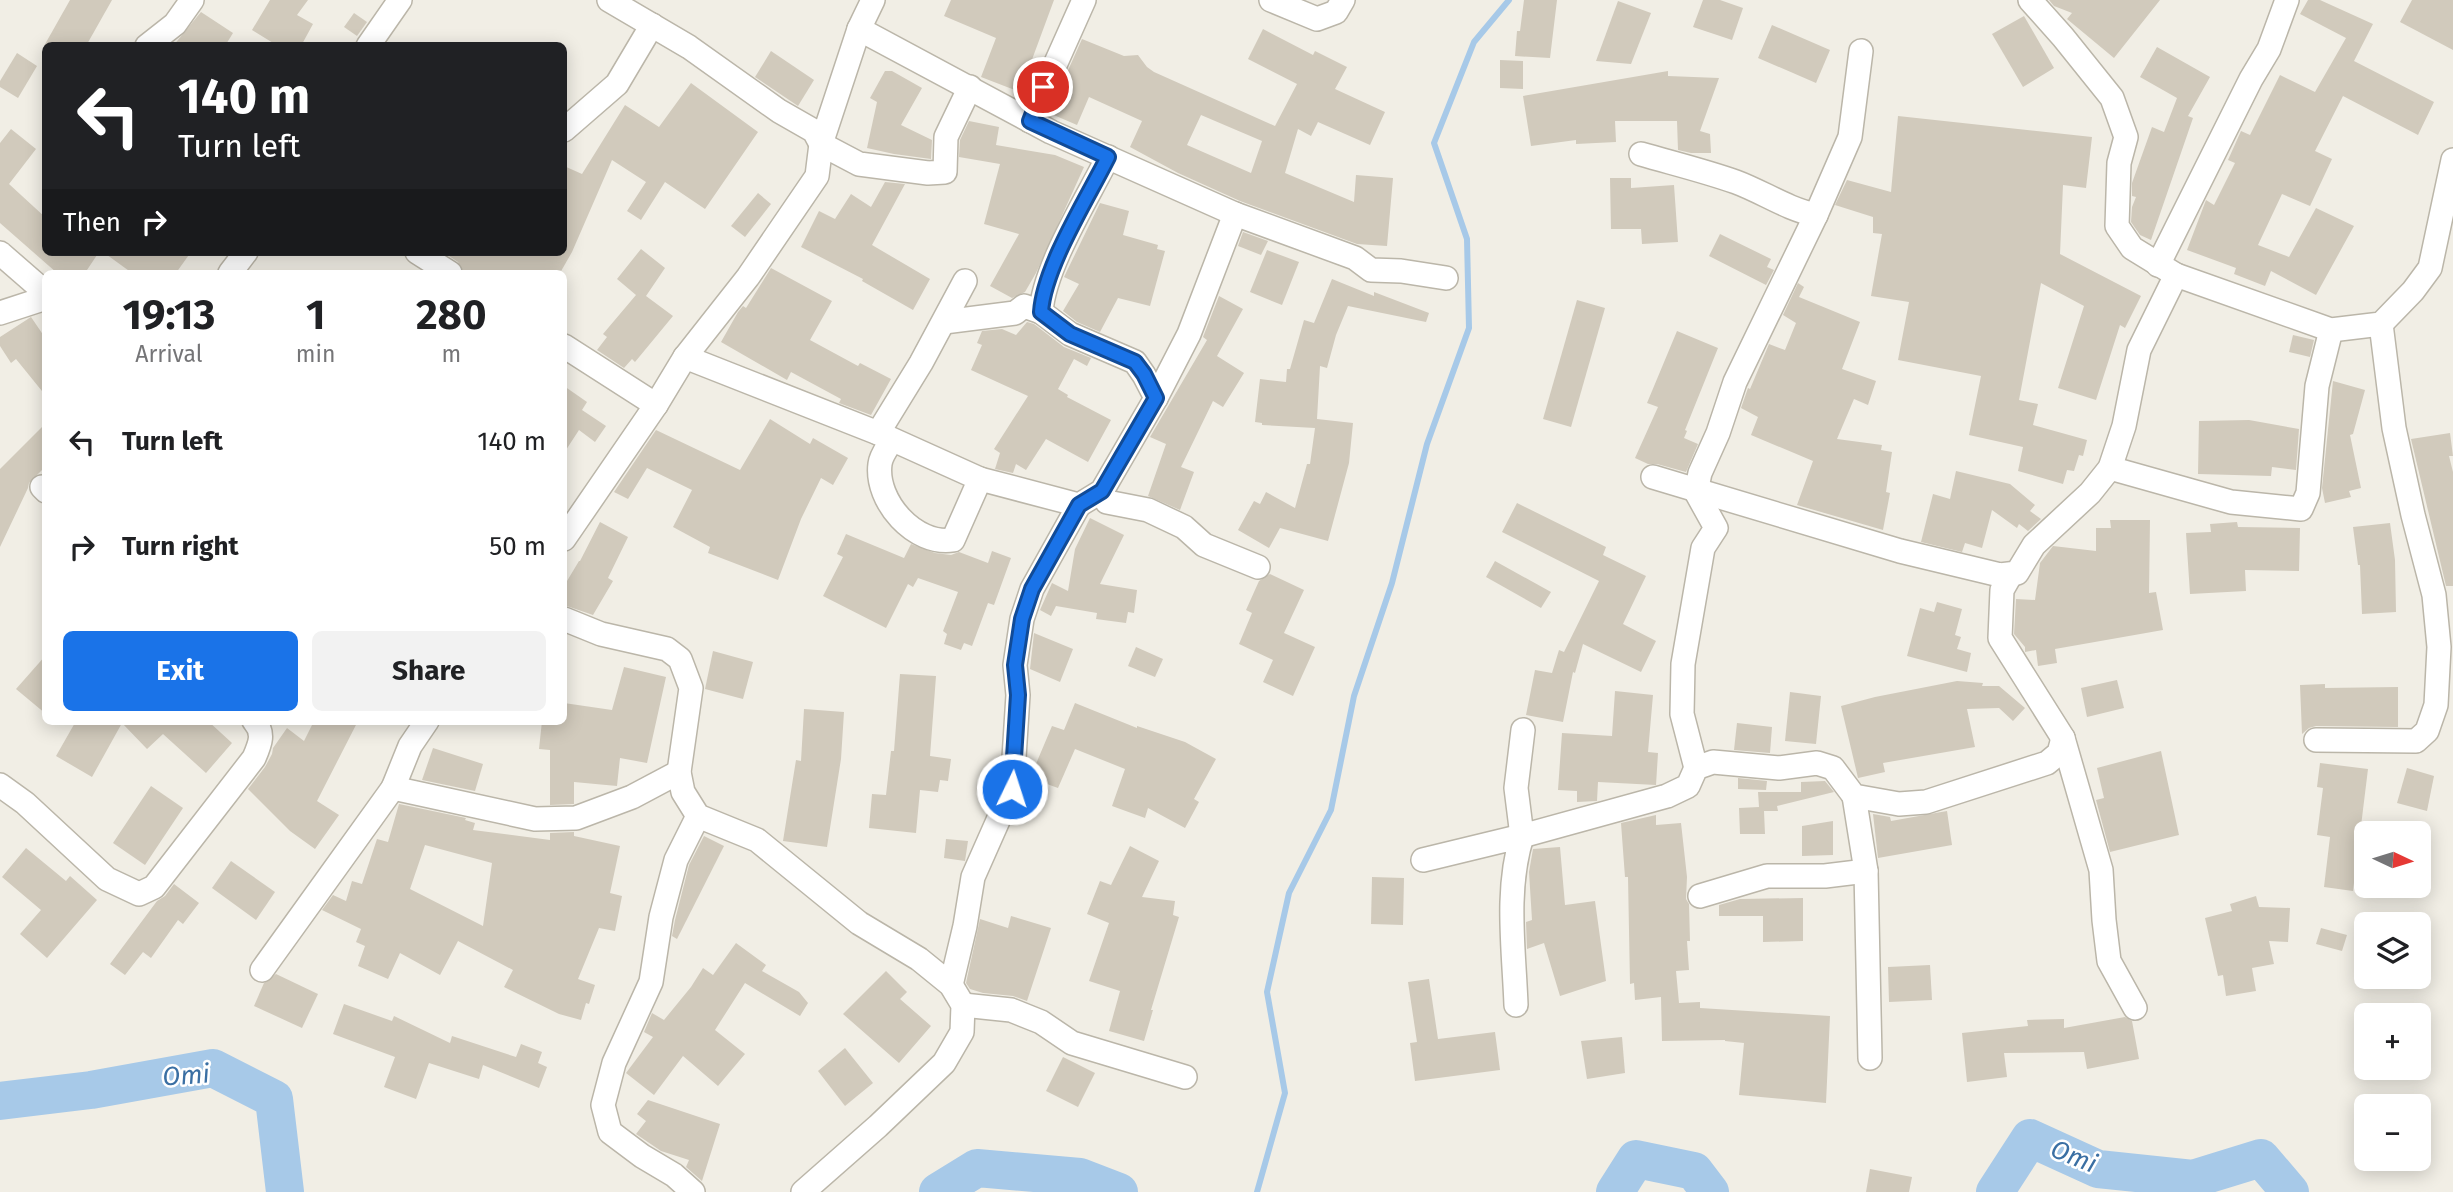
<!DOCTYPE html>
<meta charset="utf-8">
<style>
:root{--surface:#fff;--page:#f2f2f2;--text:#202124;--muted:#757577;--accent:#1a73e8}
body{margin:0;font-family:"Fira Sans",sans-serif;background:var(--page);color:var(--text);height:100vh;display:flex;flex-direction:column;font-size:26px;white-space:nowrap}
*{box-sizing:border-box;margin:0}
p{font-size:23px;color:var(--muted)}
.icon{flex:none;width:38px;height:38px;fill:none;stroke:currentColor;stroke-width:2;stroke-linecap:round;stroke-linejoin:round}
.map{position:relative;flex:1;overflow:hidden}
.drawer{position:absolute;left:42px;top:270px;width:525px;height:455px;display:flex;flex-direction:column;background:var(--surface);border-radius:10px;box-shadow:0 4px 18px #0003}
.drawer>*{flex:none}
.top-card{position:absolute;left:42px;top:42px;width:525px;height:214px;border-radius:10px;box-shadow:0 4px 18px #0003;background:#202124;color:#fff;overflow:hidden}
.needle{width:46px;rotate:94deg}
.buttons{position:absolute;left:2354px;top:821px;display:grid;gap:14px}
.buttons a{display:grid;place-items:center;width:77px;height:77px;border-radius:10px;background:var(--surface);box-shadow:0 4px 18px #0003;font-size:35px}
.pin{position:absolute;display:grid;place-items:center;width:60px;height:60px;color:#fff;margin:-30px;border:4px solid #fff;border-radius:50%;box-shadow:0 2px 7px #0007}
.me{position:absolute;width:77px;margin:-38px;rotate:4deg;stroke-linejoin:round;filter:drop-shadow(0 0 5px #0008)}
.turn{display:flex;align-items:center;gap:24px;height:147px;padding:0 21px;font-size:32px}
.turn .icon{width:91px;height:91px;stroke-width:2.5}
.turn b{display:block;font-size:49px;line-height:60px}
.then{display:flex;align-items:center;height:66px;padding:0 21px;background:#0003;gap:14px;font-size:26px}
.eta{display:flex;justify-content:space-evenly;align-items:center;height:119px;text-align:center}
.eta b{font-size:42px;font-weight:700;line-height:49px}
.button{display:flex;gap:14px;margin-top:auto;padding:14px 21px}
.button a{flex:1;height:80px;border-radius:10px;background:var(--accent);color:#fff;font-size:28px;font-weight:700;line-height:80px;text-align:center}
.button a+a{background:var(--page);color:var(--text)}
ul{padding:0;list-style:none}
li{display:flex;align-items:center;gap:21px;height:105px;padding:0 21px}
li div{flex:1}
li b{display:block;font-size:26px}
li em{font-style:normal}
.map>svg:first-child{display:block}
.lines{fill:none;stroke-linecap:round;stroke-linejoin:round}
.stream{stroke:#a7c9e8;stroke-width:6}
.river{stroke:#a7c9e8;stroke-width:38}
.building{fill:#d1cabc;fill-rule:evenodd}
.minor-casing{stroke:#bbb6a9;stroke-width:26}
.minor{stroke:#fff;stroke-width:23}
.route-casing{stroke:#114b97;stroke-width:18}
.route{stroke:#1a73e8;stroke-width:12}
.labels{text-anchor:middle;stroke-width:5;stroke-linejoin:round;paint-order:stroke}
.water-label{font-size:26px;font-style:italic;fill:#3a6fa3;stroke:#fff}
</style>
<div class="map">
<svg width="2453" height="1192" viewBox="0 0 2453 1192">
<rect width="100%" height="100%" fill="#f1eee5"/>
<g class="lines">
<path class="stream" d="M1257,1192L1285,1093L1267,992L1289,893L1331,810L1354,696L1392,583L1427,444L1469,328L1467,239L1434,143L1474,42L1509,0"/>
<g class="river">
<path d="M0,1101L91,1090L213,1068L274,1099L285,1192"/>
<path d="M938,1192L977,1168L1080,1177L1119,1192"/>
<path d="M1615,1192L1636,1159L1694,1171L1710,1192"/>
<path d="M1995,1192L2030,1138L2098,1169L2193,1179L2261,1158L2290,1192"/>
</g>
</g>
<g class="building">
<path d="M70,0H112L86,46H44Z"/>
<path d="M270,0H308L297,15L313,24L301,46H278L252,30Z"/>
<path d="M951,0H1054L1020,92L981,77L996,38L944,16Z"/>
<path d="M1524,0H1557L1550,58L1515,56L1517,31H1520Z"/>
<path d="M1703,0H1720L1743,8L1732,40L1693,27Z"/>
<path d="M2049,0H2160L2114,58L2067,19L2072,13L2054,6Z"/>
<path d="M2308,0H2320L2373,24L2354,61L2434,102L2418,135L2343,96L2315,151L2332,159L2310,206L2282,194L2258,245L2289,257L2316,208L2354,226L2316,295L2271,271L2265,286L2234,274L2236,268L2187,250L2206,200L2214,205L2235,163L2228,160L2241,131L2250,135L2280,75L2315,92L2346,38L2300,14Z"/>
<path d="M2412,0H2453V50L2400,22Z"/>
<path d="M1618,1L1651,13L1631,64L1596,61Z"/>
<path d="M201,12L233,33L225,46H173Z"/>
<path d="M354,13L367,22L357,36L344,27Z"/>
<path d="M2024,16L2054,68L2023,87L1992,34Z"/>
<path d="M1772,25L1830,50L1816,83L1758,58Z"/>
<path d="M1263,29L1313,55L1315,51L1347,67L1335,89L1385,112L1370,145L1318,122L1311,136L1298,129L1285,173L1354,202L1356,175L1393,178L1387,246L1357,244L1240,201L1178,173L1130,147L1142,121L1089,97L1077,125L1049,113L1082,39L1124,56L1138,55L1147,67L1154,72L1275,126L1297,84L1248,59ZM1201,115L1262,141L1251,173L1187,145Z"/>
<path d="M2157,47L2210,77L2188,116L2193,118L2151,240L2140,235L2131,222L2132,207L2136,197L2132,196V183L2152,127L2164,132L2177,98L2140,77Z"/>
<path d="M771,51L814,80L798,106L755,77Z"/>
<path d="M17,53L37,66L18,98L0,87V81Z"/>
<path d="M1500,60L1523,61V89L1500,88Z"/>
<path d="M885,71H892L922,88L901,125L932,140L931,159L894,154L867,148L877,102L870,98Z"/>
<path d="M1668,71V76L1719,78L1700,131L1710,134L1711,153H1691L1678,150L1677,121H1615L1616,142L1576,144V140L1531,146L1523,96Z"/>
<path d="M691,83L758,132L705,209L665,182L641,220L627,211L646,182L612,160L572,252L560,273H464L458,262L446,254L564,252V166L582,174L625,105L659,127Z"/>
<path d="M1898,116L2092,137L2086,188L2063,185L2060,254L2141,296L2125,328L2120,325L2096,400L2058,388L2084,306L2041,283L2019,400L2038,404L2033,425L2087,440L2083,456L2079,455L2074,471L2067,470L2063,484L2018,471L2023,447L1969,435L1981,376L1898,360L1909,302L1871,296L1882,234L1873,233V217L1835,205L1847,180L1891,192Z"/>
<path d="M969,121L999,127L996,145L1055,155L1084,167L1036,273L1025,292L1012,298L990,286L1019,234L984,224L1000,164L959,157L960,140Z"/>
<path d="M11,129L36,149L9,184L46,218V252H99L85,273H57L0,223V143Z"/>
<path d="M1610,178H1631V188L1674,185L1678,242L1642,244L1641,229H1611Z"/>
<path d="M885,182L905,184L872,245L930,279L913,310L862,281L863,279L801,247L819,211L835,219L851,194L871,207Z"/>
<path d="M758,193L771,204L745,237L731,226Z"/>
<path d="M1100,203L1129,211L1123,235L1158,245L1157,249L1165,251L1150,306L1118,298L1100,332L1077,322L1063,311L1079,284L1064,277Z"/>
<path d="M1243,232L1268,241L1261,255L1238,246Z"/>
<path d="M1720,234L1771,259L1767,267L1774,270L1766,285L1709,256Z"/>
<path d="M641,249L665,268L646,296L673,316L635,362L632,359L624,368L597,350L607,337L603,334L636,295L617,279Z"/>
<path d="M1267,250L1299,262L1282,305L1250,292Z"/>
<path d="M103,252H191L176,273H132Z"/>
<path d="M771,268L832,301L810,340L858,366L860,363L891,379L871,415L839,403L841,399L791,372L787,380L721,342L738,312L743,306L746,308Z"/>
<path d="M1332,279L1374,296V292L1429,313L1426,322L1348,306L1336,335L1327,368L1320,366L1317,419L1353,423L1349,463L1328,541L1280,528L1269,548L1238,530L1254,501L1260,504L1266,492L1295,508L1307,464H1310L1315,428L1262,425V423L1255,422L1260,379L1286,382L1287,369H1290L1304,320L1314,323Z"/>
<path d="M1798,283L1804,287L1799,297L1860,322L1842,369L1876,381L1868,405L1854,399L1837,439L1882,445L1881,450L1892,452L1886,492L1890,493L1883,530L1797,505L1813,461L1751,435L1758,417L1741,408L1748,388L1750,389L1769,344L1785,350L1796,323L1783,315Z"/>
<path d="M1219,296L1243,309L1217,356L1244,373L1223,407L1213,401L1181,467L1194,472L1180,510L1148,496L1166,444L1150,437L1207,340L1203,337Z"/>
<path d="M1577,300L1605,308L1571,427L1543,419Z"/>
<path d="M31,317L46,339V396L16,359L11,363L0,346V337Z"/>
<path d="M1027,322L1034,324L1064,347L1091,358L1087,366L1074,359L1058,389L1068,395L1067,397L1111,420L1088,462L1046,439L1026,470L1016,464L1013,473L995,469L1000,453L994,449L1028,396L971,370L982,345L977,343L982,331L1002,329L1016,335Z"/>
<path d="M1677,331L1718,348L1685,430L1687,431L1684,438L1698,444L1686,472L1657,464H1648L1635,458L1658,407L1647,403Z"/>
<path d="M2293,335L2314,340L2310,357L2289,352Z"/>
<path d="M2333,381L2365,390L2353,434L2350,435L2361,488L2349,491L2351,497L2325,503L2322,488Z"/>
<path d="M564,386L587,402L582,410L606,426L595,442L579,430L564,453Z"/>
<path d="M770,419L810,444L813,438L848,458L833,485L821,478L801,519L778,580L708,553L710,547L673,527L692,490L647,468L628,499L614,492L656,430L740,470Z"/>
<path d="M2249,420L2299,429L2296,470L2272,467L2271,476L2198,474L2199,421Z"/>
<path d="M46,423V466L29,483L28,488L0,547V469Z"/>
<path d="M2450,433L2453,456H2449L2453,472V586H2446L2411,439Z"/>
<path d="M1956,471L2010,484L2035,505L2030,511L2041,519L2028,531L2019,524L2017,528L1992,510L1982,548L1965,543L1962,552L1921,542L1933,494L1950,499Z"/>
<path d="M1517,503L1606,547L1603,555L1646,576L1623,624L1656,641L1641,672L1583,644L1575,673L1573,672L1563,722L1526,715L1535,670L1552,673L1559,650L1564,652L1599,581L1502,532Z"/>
<path d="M1090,518L1124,535L1100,584L1137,590L1134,613L1128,612L1126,623L1096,619L1097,613L1056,606L1051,616L1040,610L1052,583L1068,591L1075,549Z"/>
<path d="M2110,520H2150L2149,593L2156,592L2163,630L2055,649L2057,663L2038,666L2036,650L2025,652V647L2014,634L2016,599L2035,600L2040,563L2053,546L2096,551V528H2111Z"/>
<path d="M600,522L628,537L608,578L613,581L593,615L564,605V586L579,561H580Z"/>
<path d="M2237,522L2238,527L2300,528L2299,571L2245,570L2246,591L2190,594L2186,533L2211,532L2210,524Z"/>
<path d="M2390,523L2395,560L2396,612L2362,614L2360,565H2358L2353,527Z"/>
<path d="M846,534L904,558L911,544L935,553L951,555L959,552L988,563L992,551L1011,558L994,605L988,603L972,646L964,643L961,650L944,644L947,634L943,631L958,592L918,578L913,587L908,584L886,628L823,596L843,557L837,554Z"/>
<path d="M1495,561L1551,592L1541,608L1486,577Z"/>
<path d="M1270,574L1304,590L1284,633L1315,647L1293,696L1263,682L1273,660L1239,644L1252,613L1246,610L1259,581Z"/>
<path d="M1937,602L1962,609L1955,635L1961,637L1957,649L1971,653L1967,672L1907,656L1920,608L1934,612Z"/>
<path d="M1034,633L1073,649L1060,682L1030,669Z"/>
<path d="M1136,647L1163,659L1155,677L1128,666Z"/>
<path d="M713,651L753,662L743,699L705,689Z"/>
<path d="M46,655V714L16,689Z"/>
<path d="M624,667L666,677L647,763L620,758L617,786L574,782V804L550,805V750L539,749L542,721H564V703L612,710Z"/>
<path d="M900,674L936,676L930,756L951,759L948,781L940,780L938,792L920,790L916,833L869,828L872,794L886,795L891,751H894Z"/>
<path d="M2117,680L2124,708L2087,717L2081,688Z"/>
<path d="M1957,681L1983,683L1982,686H1999L2025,708L2013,721L1999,708L1967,709L1975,747L1883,763L1885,772L1858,778L1841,706L1875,697Z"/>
<path d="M2325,684V688L2398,687V727L2316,726L2309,728L2302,734L2300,685Z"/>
<path d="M1615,691L1653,695L1648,752L1658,753L1656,785L1598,782L1597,801L1577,802V791L1558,790L1562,733L1612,736Z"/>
<path d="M1790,692L1821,696L1816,744L1785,741Z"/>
<path d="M1075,703L1137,728V726L1185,742L1216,759L1194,799L1199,802L1185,828L1148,808L1145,818L1112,806L1125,769L1075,749L1058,788L1030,778L1052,726L1064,730Z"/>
<path d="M804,709L844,712L841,759L827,847L783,841L796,760L801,761Z"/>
<path d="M76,721H208L232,743L206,773L163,734L147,749L122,723L92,777L56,756Z"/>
<path d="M314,721H358L317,801L339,815L315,849L290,831L248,789L265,767L272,754L273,748L287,728L304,741Z"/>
<path d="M1737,723L1772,727L1770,753L1734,750Z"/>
<path d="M433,748L483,764L475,791L422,780Z"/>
<path d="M2161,751L2179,835L2110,852L2096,800L2104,798L2097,768Z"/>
<path d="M2320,763L2368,769L2353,891L2324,887L2330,837L2317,835L2323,788L2317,787Z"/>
<path d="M2407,768L2434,776L2427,811L2397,803Z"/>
<path d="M1738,778L1767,781L1766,790L1738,789Z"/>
<path d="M1825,781L1834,792L1777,806L1778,811H1764L1765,834H1740L1739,808L1759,807L1758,792H1801V782Z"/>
<path d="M151,786L183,808L145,865L113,843Z"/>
<path d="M399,804L466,818L465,820L475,823L473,830L550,840V833L574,832V836L620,846L610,893L622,896L615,931L599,928L578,979L595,985L589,1004L586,1003L581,1020L559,1014L504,987L513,970L458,941L440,975L400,953L388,979L358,966L365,946L356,942L361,929L322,910L333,895L346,901L352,881L362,884L377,839L388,842ZM425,845L492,863L483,926L410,889Z"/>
<path d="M1947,811L1952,845L1878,858L1873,814L1890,817L1891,821Z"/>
<path d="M1656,815V825L1681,823L1687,877L1686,899L1689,904L1690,941H1687L1689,970L1676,971L1679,1003L1700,1002V1008L1830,1016L1826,1103L1739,1095L1744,1043L1725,1041V1040L1662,1041L1661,997L1635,1000L1634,983L1630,984L1628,877H1625L1621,823Z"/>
<path d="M1833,821V855L1802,856V826Z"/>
<path d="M704,836L724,846L677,939L672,936L675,920L689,865Z"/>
<path d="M946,839L968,841L965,861L944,858Z"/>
<path d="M1130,846L1159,861L1142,897L1175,901L1173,915L1179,917L1151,1010H1153L1144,1041L1109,1031L1120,991L1089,981L1109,923L1087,914L1100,881L1111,885Z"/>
<path d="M1560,847L1565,905L1595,901L1606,981L1560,996L1544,943L1527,949L1526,922L1532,920L1529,872L1533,849Z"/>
<path d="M26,848L66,881L70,876L97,900L47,958L20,934L41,910L2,877Z"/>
<path d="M231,861L275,892L256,920L212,888Z"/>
<path d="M1372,877L1404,878L1403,925L1371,924Z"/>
<path d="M174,884L199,903L183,924L178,920L151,958L143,952L125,975L110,964L157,901L165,896Z"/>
<path d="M2256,896L2259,907L2290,908L2288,942L2269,941L2274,964L2252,968L2256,991L2226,996L2223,975L2218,976L2205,918L2232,911L2230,904Z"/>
<path d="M1803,898V941L1763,942V916H1719V905L1740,899Z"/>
<path d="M1011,916L1051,928L1027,1001L1013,996L983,993L970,989L966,983L980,919L1008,928Z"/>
<path d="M2321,928L2347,935L2342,951L2316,944Z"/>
<path d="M736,943L766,965L762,971L799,992L808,1003L800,1016L745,983L715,1030L745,1054L718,1086L683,1056L654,1095L626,1073L653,1037L644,1032L652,1013L664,1020L691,987L703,968L713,975Z"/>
<path d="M1930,965L1932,1000L1889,1002L1888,967Z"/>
<path d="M886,971L907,992L900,999L931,1026L899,1063L843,1014Z"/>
<path d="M276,974L318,994L302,1028L254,1006L264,983Z"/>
<path d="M1429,979L1438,1039L1495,1032L1500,1070L1415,1081L1410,1043L1417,1042L1408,982Z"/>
<path d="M344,1004L392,1021L394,1016L450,1043L452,1036L516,1057L521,1044L542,1052L538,1063L547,1067L539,1088L483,1065L479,1079L429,1063L416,1099L384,1087L395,1057L333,1034Z"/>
<path d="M2125,1017L2132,1021L2139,1059L2087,1069L2084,1052L2004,1053L2007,1077L1967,1082L1962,1033L2028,1026L2027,1020L2064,1019V1028Z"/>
<path d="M1622,1037L1625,1073L1587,1079L1581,1041Z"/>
<path d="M845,1048L873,1083L845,1106L818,1071Z"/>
<path d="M1063,1057L1095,1073L1078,1107L1046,1091Z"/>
<path d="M648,1100L720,1124L702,1181L686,1167L689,1160L661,1151L636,1134L646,1121L637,1114Z"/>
<path d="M1870,1169L1912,1177L1909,1192H1866Z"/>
</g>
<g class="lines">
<g class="minor-casing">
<g id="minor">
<path d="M609,0L689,47L779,111L814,131L821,144L859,164L928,173L945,172L946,137L970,87"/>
<path d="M1271,0L1317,19L1336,12L1343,0"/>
<path d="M2030,0L2063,37L2112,98L2126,137L2119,163L2117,226L2132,248L2176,275L2331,330L2381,324L2413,291L2430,268L2453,160"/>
<path d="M859,29L1051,132L1235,214L1355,258L1371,270L1401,271L1446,278"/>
<path d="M147,46L175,24L192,0"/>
<path d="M368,46L400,0"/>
<path d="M1030,121L1084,0"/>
<path d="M564,130L617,84L652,25"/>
<path d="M1641,154C1672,163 1705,171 1736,182C1763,192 1787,209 1816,215"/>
<path d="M1108,157C1087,199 1044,267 1041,312L1070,334L1135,362L1144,375L1156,398"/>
<path d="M417,252L450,273"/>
<path d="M0,253L46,293"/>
<path d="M2158,265L2251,79L2269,49L2287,0"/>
<path d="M230,273L246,252"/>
<path d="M0,313L46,298"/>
<path d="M944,322L1015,313L1024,306L1041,312"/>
<path d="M564,346L656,405"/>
<path d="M685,357L878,433L980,479L1079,505L1102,491L1156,398L1189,334L1235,214"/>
<path d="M878,433L921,363L965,281"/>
<path d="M892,440C888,447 881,455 880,464C875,501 915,546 953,540L980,479"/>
<path d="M2110,468L2231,502L2301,509L2308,493L2317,386L2331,330"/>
<path d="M1653,477L1900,551L2000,575L2017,573L2034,545L2090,493L2110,468L2124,426L2139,350L2176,275"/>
<path d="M42,487L46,491"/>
<path d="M1102,491L1107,502L1148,510L1184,527L1204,545L1258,567"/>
<path d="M564,539L656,405L685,357L748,277L817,176L821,144L859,29L873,0"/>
<path d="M2010,576L2002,590L2000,638L2063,738L2101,870L2104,920L2109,961L2135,1008"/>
<path d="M564,619L601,634L667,649L680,659L691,688L679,772L683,792L698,816L757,840L859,923L919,959L951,985L963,1005L962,1032L944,1063L878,1126L803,1192"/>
<path d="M1523,730L1516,788L1522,836L1667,796L1688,786L1696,768L1713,762L1779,768L1817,763L1833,768L1854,796L1899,804L1926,802L2047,763L2059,753L2063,738"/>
<path d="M2316,740L2416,741L2427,731L2436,705L2439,647L2434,595L2413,515L2394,428L2381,324"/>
<path d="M1696,768L1682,714L1683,664L1703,548L1716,528L1696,492L1700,473L1718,433L1735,382L1816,215L1850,137L1861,51"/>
<path d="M0,785L25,803L107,879L139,894L154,887L254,758C260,744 265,733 254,721"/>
<path d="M393,788L535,819L576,818L632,797L679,772"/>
<path d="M1854,796L1866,871L1870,1058"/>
<path d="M1423,860L1522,836C1505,890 1514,950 1516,1005"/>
<path d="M1700,896L1767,876H1825L1866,871"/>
<path d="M262,970L393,788L410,746L427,721"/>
<path d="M951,985L965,926L973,877L1012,789L1018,695L1015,665L1022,619L1032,589L1079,505"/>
<path d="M963,1005L1011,1010L1041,1022L1072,1043L1185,1077"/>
<path d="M693,1192L674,1175L642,1156L610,1132L603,1105L614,1063L651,982L661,917L676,860L698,816"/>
</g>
</g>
<use href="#minor" class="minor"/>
</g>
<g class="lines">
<g class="route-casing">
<path id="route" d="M1012,789L1018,695L1015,665L1022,619L1032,589L1079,505L1102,491L1156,398L1144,374L1135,362L1070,334L1041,312C1044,267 1087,199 1108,157L1030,121L1043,87"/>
</g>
<use href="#route" class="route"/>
</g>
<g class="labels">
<g class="water-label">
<text transform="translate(186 1075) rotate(-4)" y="9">Omi</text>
<text transform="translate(2074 1156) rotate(22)" y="9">Omi</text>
</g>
</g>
</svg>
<div class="buttons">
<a><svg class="needle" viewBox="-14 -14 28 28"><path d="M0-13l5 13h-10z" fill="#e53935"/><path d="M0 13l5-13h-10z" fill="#757577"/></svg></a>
<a><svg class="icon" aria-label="layers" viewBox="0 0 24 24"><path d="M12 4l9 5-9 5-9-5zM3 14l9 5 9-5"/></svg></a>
<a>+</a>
<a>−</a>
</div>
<div class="pin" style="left:1043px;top:87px;background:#d93025"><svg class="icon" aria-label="arrive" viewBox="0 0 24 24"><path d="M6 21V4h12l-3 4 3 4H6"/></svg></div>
<svg class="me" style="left:1012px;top:789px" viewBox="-20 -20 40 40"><circle r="17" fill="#1a73e8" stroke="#fff" stroke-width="3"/><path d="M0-11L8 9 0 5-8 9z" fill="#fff"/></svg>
<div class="top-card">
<div class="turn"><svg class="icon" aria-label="left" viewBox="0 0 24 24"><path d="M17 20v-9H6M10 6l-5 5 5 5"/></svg><div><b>140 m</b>Turn left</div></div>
<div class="then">Then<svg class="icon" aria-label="right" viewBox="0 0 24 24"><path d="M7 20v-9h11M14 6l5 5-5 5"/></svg></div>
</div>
<section class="drawer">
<div class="eta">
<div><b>19:13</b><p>Arrival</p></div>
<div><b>1</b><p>min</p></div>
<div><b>280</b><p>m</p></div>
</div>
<ul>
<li><svg class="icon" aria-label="left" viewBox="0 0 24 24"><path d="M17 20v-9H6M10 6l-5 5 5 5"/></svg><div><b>Turn left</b></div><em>140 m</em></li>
<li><svg class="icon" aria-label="right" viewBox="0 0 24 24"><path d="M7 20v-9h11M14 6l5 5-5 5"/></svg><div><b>Turn right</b></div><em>50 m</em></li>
</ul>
<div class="button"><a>Exit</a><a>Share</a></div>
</section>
</div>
